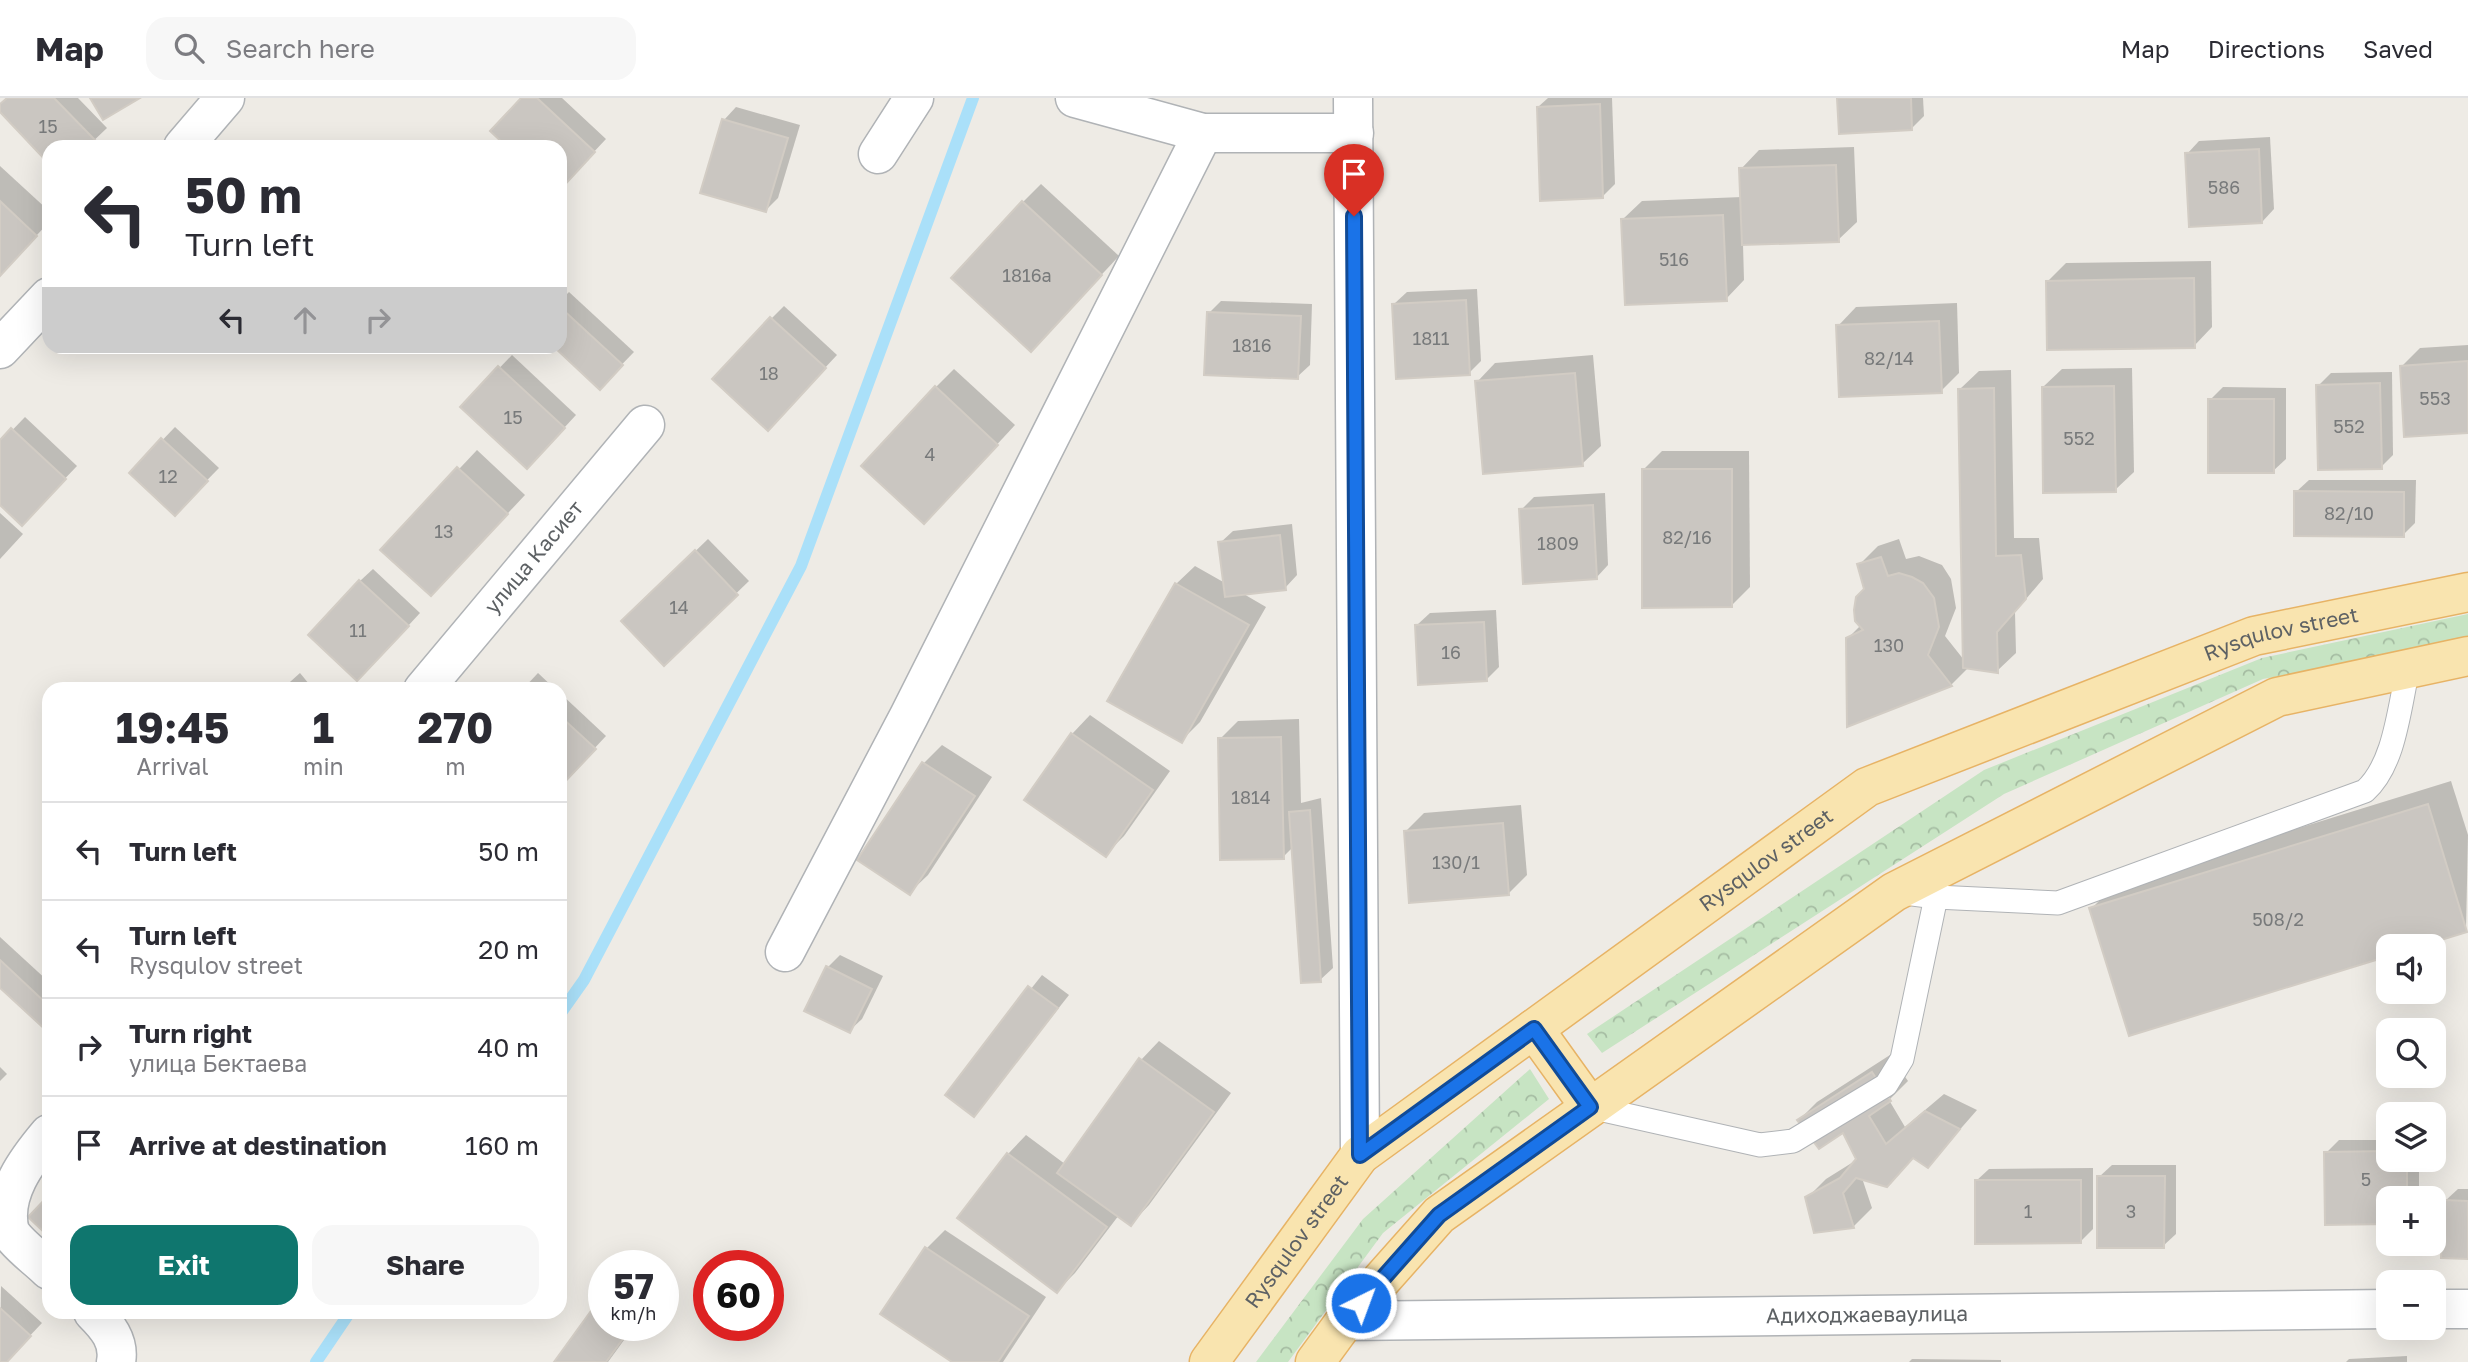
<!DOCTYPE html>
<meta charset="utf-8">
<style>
:root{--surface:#fff;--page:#f7f7f7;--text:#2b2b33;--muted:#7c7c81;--line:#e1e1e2;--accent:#0f766e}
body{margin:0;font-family:"Golos Text",sans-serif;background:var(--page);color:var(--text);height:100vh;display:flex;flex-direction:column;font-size:26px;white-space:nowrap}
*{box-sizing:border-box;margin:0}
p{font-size:23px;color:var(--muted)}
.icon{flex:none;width:38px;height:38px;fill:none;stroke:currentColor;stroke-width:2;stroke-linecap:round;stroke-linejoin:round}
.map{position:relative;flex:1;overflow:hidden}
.drawer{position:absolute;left:42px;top:584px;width:525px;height:637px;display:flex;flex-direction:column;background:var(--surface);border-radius:21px;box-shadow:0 7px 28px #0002}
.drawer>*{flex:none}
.top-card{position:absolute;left:42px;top:42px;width:525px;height:214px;border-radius:21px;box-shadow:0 7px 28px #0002;background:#fff;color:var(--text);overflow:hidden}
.tools{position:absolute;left:2376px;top:836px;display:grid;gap:14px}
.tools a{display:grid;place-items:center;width:70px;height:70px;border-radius:14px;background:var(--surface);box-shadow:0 7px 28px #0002;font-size:35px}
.speed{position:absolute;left:588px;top:1152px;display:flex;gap:14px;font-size:35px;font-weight:700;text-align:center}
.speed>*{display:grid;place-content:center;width:91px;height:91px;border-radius:50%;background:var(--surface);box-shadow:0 7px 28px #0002;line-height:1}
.speed small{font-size:18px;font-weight:400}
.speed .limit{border:10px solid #d22;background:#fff;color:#111}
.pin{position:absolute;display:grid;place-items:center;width:60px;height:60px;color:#fff;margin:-72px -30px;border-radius:50% 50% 50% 0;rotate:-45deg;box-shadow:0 0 7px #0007}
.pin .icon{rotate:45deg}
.me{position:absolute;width:77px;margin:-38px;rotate:42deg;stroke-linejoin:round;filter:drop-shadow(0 0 5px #0008)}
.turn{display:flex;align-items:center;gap:24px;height:147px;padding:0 28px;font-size:32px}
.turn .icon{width:91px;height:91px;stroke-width:2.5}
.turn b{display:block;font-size:49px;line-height:60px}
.lanes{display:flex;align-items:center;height:66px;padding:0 28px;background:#0003;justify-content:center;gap:35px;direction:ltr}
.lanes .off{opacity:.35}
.eta{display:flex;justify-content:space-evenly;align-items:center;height:119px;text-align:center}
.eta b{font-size:42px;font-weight:700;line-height:49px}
.primary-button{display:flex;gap:14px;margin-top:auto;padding:14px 28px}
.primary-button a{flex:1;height:80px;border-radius:21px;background:var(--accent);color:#fff;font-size:28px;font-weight:700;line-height:80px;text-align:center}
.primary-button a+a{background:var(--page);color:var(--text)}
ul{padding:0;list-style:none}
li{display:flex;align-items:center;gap:21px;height:98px;padding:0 28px;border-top:2px solid var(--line)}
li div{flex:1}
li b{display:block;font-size:26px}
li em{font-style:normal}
header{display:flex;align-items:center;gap:42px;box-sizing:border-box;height:98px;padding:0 35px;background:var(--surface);border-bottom:2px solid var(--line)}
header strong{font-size:33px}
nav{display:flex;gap:38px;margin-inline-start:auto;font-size:24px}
.search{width:490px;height:63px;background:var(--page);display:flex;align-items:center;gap:18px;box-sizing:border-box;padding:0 24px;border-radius:21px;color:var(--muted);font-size:26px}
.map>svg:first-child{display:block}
.forest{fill:url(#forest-crowns)}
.shadow{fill:#0003}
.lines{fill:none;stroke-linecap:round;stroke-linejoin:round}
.stream{stroke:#aae0f9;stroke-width:12}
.building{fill:#cac6c1;stroke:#d2ccc4;stroke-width:2}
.lane-casing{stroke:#b0b3b6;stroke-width:25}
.street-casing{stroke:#b0b3b6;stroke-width:41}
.primary-casing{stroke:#e7b365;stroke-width:41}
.lane{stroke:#fff;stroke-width:23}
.street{stroke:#fff;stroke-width:38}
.primary{stroke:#f9e4af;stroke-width:38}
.route-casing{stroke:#114b97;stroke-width:18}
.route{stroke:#1a73e8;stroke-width:12}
.labels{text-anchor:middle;stroke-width:5;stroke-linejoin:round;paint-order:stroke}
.number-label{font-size:18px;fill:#787a7b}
.street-label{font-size:21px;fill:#5d6164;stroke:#fff}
</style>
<header>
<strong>Map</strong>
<div class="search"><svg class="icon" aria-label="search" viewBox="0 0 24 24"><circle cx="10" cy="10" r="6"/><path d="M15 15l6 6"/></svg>Search here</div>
<nav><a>Map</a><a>Directions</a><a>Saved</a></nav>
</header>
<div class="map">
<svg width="2468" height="1264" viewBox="0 0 2468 1264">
<defs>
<pattern id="forest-crowns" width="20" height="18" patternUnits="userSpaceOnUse" patternTransform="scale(1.75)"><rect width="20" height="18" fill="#c7e4c3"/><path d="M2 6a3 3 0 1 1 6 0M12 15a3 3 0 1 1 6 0" fill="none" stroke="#a5bca2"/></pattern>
</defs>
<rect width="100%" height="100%" fill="#eeebe5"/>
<g class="forest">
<path d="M2468,516V545L2263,581L2004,696L1602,955L1587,936L1984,672L2262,560Z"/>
<path d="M1530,971L1549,1001L1383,1135L1288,1264H1256L1363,1121Z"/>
</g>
<g class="shadow">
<path d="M9,0H78L107,30L87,49H49V63L0,12Z"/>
<path d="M523,0H562L606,41L560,90V49H510Z"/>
<path d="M1548,0H1612L1615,86L1602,99L1538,9Z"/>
<path d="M1839,0H1923L1924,18L1912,30Z"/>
<path d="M736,9L800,27L778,100L766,112L724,22Z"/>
<path d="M2270,39L2274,111L2262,124L2187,56L2199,43Z"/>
<path d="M248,42L256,49H241Z"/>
<path d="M1854,49L1857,124L1838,142L1743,146L1744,182L1726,201L1623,121L1642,103L1742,99L1741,71L1759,52Z"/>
<path d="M0,68L49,113V124L0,177Z"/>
<path d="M1041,86L1119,158L1049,233L1023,104Z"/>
<path d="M2211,163L2212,229L2194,248L2048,183L2066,165Z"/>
<path d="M1477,191L1481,263L1469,275L1394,206L1407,194Z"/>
<path d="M569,194L634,254L600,289L560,248V203Z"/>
<path d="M1221,203L1312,206L1310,267L1297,279L1209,215Z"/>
<path d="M1957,205L1959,275L1941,293L1838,228L1856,209Z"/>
<path d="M784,208L837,257L780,318L772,220Z"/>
<path d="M2468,247V333L2402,268L2420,250Z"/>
<path d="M512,257L576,317L539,357L462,309Z"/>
<path d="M1593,257L1601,348L1582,366L1477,284L1495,265Z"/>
<path d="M2132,270L2134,374L2115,392L2043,289L2062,271Z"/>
<path d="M954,271L1015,327L942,406L936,289Z"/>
<path d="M2011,272L2014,440H2039L2043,481L2015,514L2016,555L1997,573L1969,569L1951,587L1849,627L1848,540L1861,527L1866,491L1859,467L1878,448L1899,441L1906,461L1919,458L1942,467L1951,481L1956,510L1945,538L1964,562L1960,291L1979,273Z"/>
<path d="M2392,274L2393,357L2381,369L2318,288L2331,275Z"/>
<path d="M2223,289L2286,290V361L2273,373L2210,302Z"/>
<path d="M25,319L77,368L34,413L0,404V345Z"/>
<path d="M175,329L219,370L175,415L131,375Z"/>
<path d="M477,352L525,397L449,478L383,452Z"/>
<path d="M1662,353H1749L1750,489L1731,508L1643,372Z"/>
<path d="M2309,382H2416L2415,425L2403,437L2296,394Z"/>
<path d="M1605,395L1608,467L1596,480L1521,412L1534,399Z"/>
<path d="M0,415L23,436L0,461Z"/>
<path d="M1292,426L1297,477L1285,490L1242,495L1266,509L1200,624L1181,643L1176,486L1195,468L1225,485L1220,445L1233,433Z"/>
<path d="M708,441L749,483L664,565L623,523Z"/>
<path d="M373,471L420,515L370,569L360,483Z"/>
<path d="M1496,512L1499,569L1486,582L1417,527L1430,515Z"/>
<path d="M300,575L314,592H281Z"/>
<path d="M538,575L556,592H522Z"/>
<path d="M560,595L606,638L560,687Z"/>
<path d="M1090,617L1170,673L1124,738L1105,757L1026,702L1072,636Z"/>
<path d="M1299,621L1301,705L1321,700L1333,870L1320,882L1294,748L1283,759L1220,641L1238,623Z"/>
<path d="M942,647L992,679L928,777L909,795L859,762L924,665Z"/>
<path d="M2451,683L2468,737L2466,832L2389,849L2091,811L2115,787Z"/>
<path d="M1521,707L1527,777L1509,795L1406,733L1424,715Z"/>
<path d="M0,839L49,884V933L0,887Z"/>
<path d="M840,857L883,878L862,921L849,933L828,869Z"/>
<path d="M1042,877L1069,897L974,1017L947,997Z"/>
<path d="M1159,943L1231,995L1149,1107L1131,1126L1119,1117L1075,1175L1057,1193L959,1120L1008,1056L1026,1037L1065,1066L1141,962Z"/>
<path d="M1890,957L1908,983L1889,1002L1905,1029L1944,996L1977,1012L1928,1068L1914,1058L1887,1087L1862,1080L1872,1110L1854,1128L1816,1134L1807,1100L1826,1081L1858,1061L1844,1033L1799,1022L1817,1004Z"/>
<path d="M0,969L7,976L0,983Z"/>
<path d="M2339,1042H2389V1062H2419V1101H2389L2326,1055Z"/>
<path d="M2112,1067H2176V1136L2163,1148L2099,1079Z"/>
<path d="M2093,1070V1131L2080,1144L1976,1083L1989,1071Z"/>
<path d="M2458,1091H2468V1159L2445,1103Z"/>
<path d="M945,1132L1046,1199L1003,1264H955L882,1215L927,1150Z"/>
<path d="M1,1188L42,1225L5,1264H0Z"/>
<path d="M604,1199V1227H635L608,1264H556Z"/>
<path d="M2407,1258V1264H2346L2349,1261Z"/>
<path d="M1912,1261L2001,1262V1264H1909Z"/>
</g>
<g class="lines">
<g class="stream">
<path d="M560,916L584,882L801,468L973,0"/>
<path d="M316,1264L350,1214"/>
</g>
</g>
<g class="building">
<path d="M7,0H54L96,43L90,49H49V66L0,14V6Z"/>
<path d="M90,0H140L103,22Z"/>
<path d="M521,0H537L595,54L560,92V49H507L490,33Z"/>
<path d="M1837,0H1911L1912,32L1839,36Z"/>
<path d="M1600,6L1603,100L1540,103L1537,9Z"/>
<path d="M722,21L788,40L766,114L700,95Z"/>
<path d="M2259,51L2262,125L2189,129L2185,55Z"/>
<path d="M1836,67L1839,144L1742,147L1739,70Z"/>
<path d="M0,103L37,138L0,178Z"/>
<path d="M1022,103L1102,177L1031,254L951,180Z"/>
<path d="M1723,117L1727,203L1625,207L1621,121Z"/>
<path d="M2194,180L2195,250L2047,252L2046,183Z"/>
<path d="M1466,202L1470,277L1396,281L1392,206Z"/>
<path d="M560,209L623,267L600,292L553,248H560Z"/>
<path d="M1207,214L1301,218L1298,281L1204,277Z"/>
<path d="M770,219L826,270L768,333L712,281Z"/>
<path d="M1939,223L1942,295L1839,299L1836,227Z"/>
<path d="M2468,263V335L2404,339L2400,268Z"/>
<path d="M498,268L565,330L527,371L460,309Z"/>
<path d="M1575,275L1583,368L1483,376L1475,283Z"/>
<path d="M2380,285L2382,371L2318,372L2316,287Z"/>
<path d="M935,288L998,347L924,426L861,368Z"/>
<path d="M2114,288L2116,394L2043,395L2042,289Z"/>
<path d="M1994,290L1996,458L2021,457L2026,501L1997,534L1998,575L1963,570L1958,291Z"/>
<rect x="2208" y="301" width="66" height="74"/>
<path d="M11,330L66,381L22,428L0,407V342Z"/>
<path d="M161,340L208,383L175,418L129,375Z"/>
<path d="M457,369L508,416L431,498L380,452Z"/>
<path d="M1642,371H1732V509L1642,510Z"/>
<path d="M2294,393L2404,394V439L2294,438Z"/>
<path d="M1593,407L1597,481L1523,486L1519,411Z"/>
<path d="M1280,437L1286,492L1225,499L1218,444Z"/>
<path d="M695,452L738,497L664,568L621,523Z"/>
<path d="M1881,459L1888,478L1899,475L1912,479L1923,485L1934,500L1939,529L1928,557L1952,588L1847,629L1846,540L1863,532L1855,523L1854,512L1856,499L1864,491L1857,466Z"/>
<path d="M359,482L409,528L357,583L308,537Z"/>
<path d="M1175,485L1249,527L1182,645L1107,603Z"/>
<path d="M1484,524L1487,583L1418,587L1415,527Z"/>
<path d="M560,618L596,651L560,689Z"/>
<path d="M1071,635L1153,692L1106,759L1024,702Z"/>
<path d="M1281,639L1284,761L1220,762L1218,640Z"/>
<path d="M922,664L975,698L910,797L857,762Z"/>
<path d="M2428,706L2467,834L2418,849H2389V858L2129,938L2089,810Z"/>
<path d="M1310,712L1321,884L1301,885L1289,714Z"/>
<path d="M1503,725L1509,797L1409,805L1404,733Z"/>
<path d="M0,862L49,908V935L0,890Z"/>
<path d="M826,868L872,891L850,935L804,913Z"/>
<path d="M1028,888L1058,910L974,1019L945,997Z"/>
<path d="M1139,960L1214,1014L1131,1128L1057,1075Z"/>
<path d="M1872,974L1891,1003L1869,1018L1886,1046L1925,1013L1960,1031L1928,1070L1913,1060L1887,1089L1856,1080L1843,1095L1854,1130L1814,1135L1805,1099L1840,1080L1856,1061L1843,1035L1819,1051L1797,1022Z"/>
<path d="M2389,1053V1062H2407V1101H2389V1126L2325,1127L2324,1054Z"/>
<path d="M1007,1055L1107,1129L1057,1195L957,1120Z"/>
<path d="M2097,1078H2165L2164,1150H2097Z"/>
<path d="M1975,1082H2081V1145L1975,1146Z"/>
<path d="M49,1097V1139L28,1119Z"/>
<path d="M2443,1102L2468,1103V1161L2441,1160Z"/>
<path d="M925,1149L1029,1218L998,1264H952L880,1216Z"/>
<path d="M601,1199L604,1201V1227H633L606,1264H554Z"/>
<path d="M0,1210L31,1238L7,1264H0Z"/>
</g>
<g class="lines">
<g class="lane-casing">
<g id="lane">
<path d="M1897,794L1936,799L2058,805L2365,693C2395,666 2399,610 2408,571"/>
<path d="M1590,1009L1760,1047L1793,1043L1886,987L1902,961L1936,799"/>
</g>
</g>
<g class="street-casing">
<g id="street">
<path d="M1075,0L1203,35H1354"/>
<path d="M1353,0L1360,1057"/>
<path d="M183,49L225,0"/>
<path d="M878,56L914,0"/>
<path d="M0,251L49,199"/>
<path id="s1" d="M423,592L645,327"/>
<path d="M785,854L909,618L1203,35"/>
<path d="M49,1036C27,1062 0,1097 10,1134C19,1148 37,1160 49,1172"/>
<path d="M2434,1211H2468"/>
<path d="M93,1214C107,1228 120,1243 116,1264"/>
<path id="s2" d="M1345,1223L2389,1211"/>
</g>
</g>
<g class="primary-casing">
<g id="primary">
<path d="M1534,931L1590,1009"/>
<path id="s3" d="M1209,1264L1360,1057L1867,689L2254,538L2468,494"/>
<path d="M1315,1264L1345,1223L1439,1117L1894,794L2277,599L2468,558"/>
</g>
</g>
<use href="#lane" class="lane"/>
<use href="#street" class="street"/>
<use href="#primary" class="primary"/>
</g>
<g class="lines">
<g class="route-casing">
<path id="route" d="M1354,118L1360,1057L1534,931L1590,1009L1439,1117L1361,1205"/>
</g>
<use href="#route" class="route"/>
</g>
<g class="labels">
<g class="number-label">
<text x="48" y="35">15</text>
<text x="2224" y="96">586</text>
<text x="1674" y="168">516</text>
<text x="1027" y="184">1816а</text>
<text x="1431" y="247">1811</text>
<text x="1252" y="254">1816</text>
<text x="1889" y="267">82/14</text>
<text x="769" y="282">18</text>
<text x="2435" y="307">553</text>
<text x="513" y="326">15</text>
<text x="2349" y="335">552</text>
<text x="2079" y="347">552</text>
<text x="930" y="363">4</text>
<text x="168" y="385">12</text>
<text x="2349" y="422">82/10</text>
<text x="444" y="440">13</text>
<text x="1687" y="446">82/16</text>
<text x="1558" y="452">1809</text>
<text x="679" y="516">14</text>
<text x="358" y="539">11</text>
<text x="1889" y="554">130</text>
<text x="1451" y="561">16</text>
<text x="1251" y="706">1814</text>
<text x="1456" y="771">130/1</text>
<text x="2278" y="828">508/2</text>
<text x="2366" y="1088">5</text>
<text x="2028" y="1120">1</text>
<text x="2131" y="1120">3</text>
</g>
<g class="street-label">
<text dy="7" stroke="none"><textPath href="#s1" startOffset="173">улица Касиет</textPath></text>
<text dy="7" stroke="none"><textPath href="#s3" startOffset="1325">Rysqulov street</textPath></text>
<text dy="7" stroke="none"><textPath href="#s3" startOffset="758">Rysqulov street</textPath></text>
<text dy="7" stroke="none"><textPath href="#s3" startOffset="149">Rysqulov street</textPath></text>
<text dy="7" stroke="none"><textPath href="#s2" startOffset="522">Адиходжаеваулица</textPath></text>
</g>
</g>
</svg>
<div class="tools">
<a><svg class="icon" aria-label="sound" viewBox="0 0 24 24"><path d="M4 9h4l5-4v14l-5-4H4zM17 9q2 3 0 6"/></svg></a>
<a><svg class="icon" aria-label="search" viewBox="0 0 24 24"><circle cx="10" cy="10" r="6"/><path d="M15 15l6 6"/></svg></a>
<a><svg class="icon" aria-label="layers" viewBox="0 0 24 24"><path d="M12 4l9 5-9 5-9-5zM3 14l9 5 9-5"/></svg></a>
<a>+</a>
<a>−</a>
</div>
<div class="speed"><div>57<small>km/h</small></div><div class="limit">60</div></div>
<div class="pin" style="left:1354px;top:118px;background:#d93025"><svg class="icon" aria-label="arrive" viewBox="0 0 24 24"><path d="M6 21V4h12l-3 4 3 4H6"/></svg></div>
<svg class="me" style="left:1361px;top:1205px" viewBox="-20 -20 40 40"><circle r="17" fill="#1a73e8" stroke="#fff" stroke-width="3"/><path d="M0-11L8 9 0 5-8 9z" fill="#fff"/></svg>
<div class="top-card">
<div class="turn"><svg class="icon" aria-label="left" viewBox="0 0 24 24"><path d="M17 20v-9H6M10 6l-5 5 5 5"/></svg><div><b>50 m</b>Turn left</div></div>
<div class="lanes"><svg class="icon" aria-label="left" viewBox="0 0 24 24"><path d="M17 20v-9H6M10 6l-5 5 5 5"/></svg><svg class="icon off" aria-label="ahead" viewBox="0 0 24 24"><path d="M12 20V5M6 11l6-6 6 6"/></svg><svg class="icon off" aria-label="right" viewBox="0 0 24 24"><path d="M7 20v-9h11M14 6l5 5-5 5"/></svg></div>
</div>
<section class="drawer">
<div class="eta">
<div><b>19:45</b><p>Arrival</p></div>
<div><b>1</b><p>min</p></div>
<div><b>270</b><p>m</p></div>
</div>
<ul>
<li><svg class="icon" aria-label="left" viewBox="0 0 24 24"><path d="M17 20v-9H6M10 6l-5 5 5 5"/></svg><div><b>Turn left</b></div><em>50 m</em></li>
<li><svg class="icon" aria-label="left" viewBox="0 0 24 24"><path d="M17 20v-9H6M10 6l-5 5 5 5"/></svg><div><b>Turn left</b><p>Rysqulov street</p></div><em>20 m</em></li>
<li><svg class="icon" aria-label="right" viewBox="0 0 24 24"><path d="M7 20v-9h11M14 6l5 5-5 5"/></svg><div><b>Turn right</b><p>улица Бектаева</p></div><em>40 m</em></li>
<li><svg class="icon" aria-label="arrive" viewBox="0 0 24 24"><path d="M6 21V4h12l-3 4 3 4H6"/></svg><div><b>Arrive at destination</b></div><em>160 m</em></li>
</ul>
<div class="primary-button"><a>Exit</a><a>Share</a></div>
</section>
</div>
